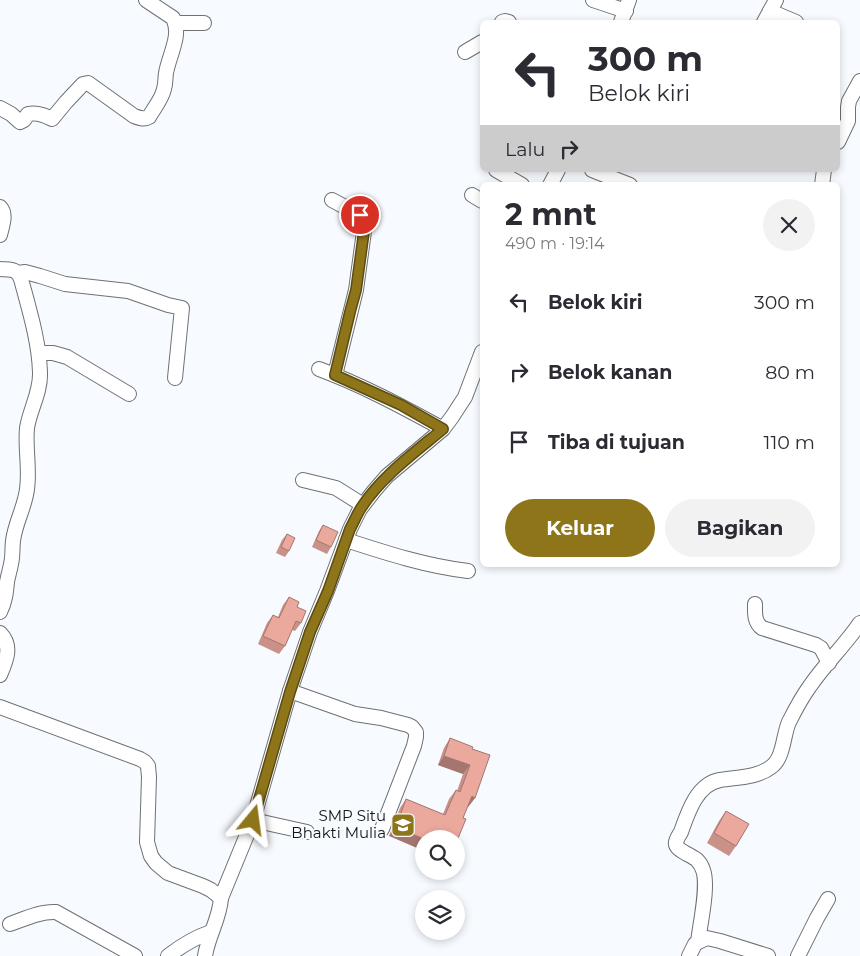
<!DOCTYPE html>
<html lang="id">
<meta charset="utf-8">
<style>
:root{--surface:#fff;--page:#f2f2f3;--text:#2b2b33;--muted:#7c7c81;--accent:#8e751a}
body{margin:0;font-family:Montserrat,sans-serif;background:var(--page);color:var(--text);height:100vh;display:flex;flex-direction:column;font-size:19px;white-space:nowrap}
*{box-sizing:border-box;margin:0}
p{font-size:16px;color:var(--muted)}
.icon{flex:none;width:28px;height:28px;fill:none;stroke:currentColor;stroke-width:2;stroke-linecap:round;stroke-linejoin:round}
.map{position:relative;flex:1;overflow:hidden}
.details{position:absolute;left:480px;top:182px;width:360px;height:385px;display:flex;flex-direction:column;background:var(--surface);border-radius:8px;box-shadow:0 2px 8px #0003}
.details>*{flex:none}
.top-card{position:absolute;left:480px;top:20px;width:360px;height:152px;border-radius:8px;box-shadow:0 2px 8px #0003;background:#fff;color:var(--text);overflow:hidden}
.fabs{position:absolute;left:415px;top:830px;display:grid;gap:10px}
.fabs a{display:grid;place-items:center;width:50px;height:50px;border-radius:50%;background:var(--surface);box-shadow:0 2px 8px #0003;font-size:25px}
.pin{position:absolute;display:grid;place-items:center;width:42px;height:42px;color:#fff;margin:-21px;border:2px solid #fff;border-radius:50%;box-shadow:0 1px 5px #0007}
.me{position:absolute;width:55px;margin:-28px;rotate:16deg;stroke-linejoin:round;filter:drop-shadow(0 0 4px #0008)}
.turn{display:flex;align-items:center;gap:18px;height:105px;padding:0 25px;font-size:22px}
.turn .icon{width:65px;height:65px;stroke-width:2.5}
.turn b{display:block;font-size:35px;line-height:42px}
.then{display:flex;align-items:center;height:48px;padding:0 25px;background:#0003;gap:10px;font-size:19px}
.round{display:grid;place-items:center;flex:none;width:52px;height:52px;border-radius:26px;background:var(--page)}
.summary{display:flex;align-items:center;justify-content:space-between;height:85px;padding:0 25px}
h1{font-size:30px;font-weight:700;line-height:38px}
.button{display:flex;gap:10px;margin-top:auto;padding:10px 25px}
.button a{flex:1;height:58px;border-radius:30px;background:var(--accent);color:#fff;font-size:20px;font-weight:700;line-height:58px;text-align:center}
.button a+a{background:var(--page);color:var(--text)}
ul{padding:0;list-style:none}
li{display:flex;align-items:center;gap:15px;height:70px;padding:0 25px}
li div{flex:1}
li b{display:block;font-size:19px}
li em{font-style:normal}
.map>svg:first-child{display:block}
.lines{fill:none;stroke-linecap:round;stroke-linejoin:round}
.minor-casing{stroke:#6e7174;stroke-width:16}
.minor{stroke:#fff;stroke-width:14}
.wall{fill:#ca9188}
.shaded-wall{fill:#a4766f}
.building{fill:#eba99e;stroke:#a4766f}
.route-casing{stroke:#5c4c11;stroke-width:12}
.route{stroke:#8e751a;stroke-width:9}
.labels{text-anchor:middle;stroke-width:4;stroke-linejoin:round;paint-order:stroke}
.poi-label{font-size:15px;fill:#131415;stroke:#f7fafe;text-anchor:end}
</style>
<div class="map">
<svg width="860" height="956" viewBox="0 0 860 956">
<rect width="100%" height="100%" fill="#f7fafe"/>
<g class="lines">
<g class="minor-casing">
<g id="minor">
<path d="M593,0L626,11"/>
<path d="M770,11L796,22"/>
<path d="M502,22L505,21L509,22"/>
<path d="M621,22L629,0"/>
<path d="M764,22L776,0"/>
<path d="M175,23H204"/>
<path d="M465,52L482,42"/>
<path d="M0,108L11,114L20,122L24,120L28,114C37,112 45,115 52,119L66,102L83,84L88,83L134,116C139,118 144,120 149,117C154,108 162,99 164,89C166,83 165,78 166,73C169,55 182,35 173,18L146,0"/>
<path d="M838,142L848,121V107L849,101L860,81"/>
<path d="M496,170L522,185"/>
<path d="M592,170L630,185"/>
<path d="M550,185L558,170"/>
<path d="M822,185L824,170"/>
<path d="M472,195L482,201"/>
<path d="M332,200L360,215L365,224L356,290L335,375"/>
<path d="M0,207C7,214 2,226 0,235"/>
<path d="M0,269C10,270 17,268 21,279C29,309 39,341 40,372C41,392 30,409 27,428C25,448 30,469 27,489C25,507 15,523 13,541C12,549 13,556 11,564C10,570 8,576 7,582C6,593 5,602 0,612"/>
<path d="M19,273L25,272L40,276L65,284L128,291L168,305L182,308L175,378"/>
<path d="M39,353H53L67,357L129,394"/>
<path d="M319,369C362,385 403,407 443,429"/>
<path d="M303,480L336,488L363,505"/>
<path d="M346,540C386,553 426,566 468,571"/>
<path d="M755,604C755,613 754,622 762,628L816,645L821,648L829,663"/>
<path d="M0,633C13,646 6,661 0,675"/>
<path d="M290,691L355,714L381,718L408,725L412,727L416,732V737L414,746L382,829"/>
<path d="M0,707L140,759L145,762L148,766L149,777L147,842L151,856L156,863L168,873L203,886L211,890L221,898"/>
<path d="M253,820L307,832"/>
<path d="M10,924C24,919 41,911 56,912L135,956"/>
<path d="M698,942L707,938L720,941L768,956"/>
<path d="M168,956C181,946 196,937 211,932"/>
<path d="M205,956C208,936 220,918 221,898L253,820L290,691L310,632L327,591L350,529L360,509L374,491L387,476L443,429L452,417L465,397L482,352"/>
<path d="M689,956L695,944L698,942C700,924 709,886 703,870C702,867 699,862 697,860C692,855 674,850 676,842C677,838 679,835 681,832C688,812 697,784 720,780C737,777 757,778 771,767C784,758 783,735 789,722C795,710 802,697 810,686C825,664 845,645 860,623"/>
<path d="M798,956L817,918L828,899"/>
</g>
</g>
<use href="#minor" class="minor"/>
</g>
<g class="wall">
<path d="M323,525L331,547L327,554L312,547L319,531Z"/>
<path d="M287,534L289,551L285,557L276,553L282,540Z"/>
<path d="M289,597L297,607L301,623L295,631L292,630L285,646L279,654L258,644L267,623L273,615L278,617L283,605Z"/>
<path d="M450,738L472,749L475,798L468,807L467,806L463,818L389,836L400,808L406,799L443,814L449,799L456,790L457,791L463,774L438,765L444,748Z"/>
<path d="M726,811L736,846L729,856L707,843L719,821Z"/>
</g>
<g class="shaded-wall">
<path d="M444,756L470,765L463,774L438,765Z"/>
<path d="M472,796L475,798L468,807L465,806Z"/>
<path d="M396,827L424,839V851L389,836Z"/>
</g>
<g class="building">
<path d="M323,525L338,532L331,547L316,540Z"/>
<path d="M287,534L295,538L289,551L281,547Z"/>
<path d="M289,597L299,602L297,607L306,611L301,623L296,621L285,646L263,636L273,615L279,618Z"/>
<path d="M450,738L473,747L472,749L490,755L475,798L472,796L463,818L466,819L456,843V839H424L396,827L406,799L445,815L456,790L460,792L470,765L444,756Z"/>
<path d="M726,811L749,824L736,846L714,833Z"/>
</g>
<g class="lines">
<g class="route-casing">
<path id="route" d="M253,820L290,692L310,632L328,591L350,529C354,522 357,514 361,508C382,476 414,453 443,429L401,405L335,375L350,312L356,290L365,224L360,215"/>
</g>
<use href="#route" class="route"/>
</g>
<defs>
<g id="school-square" transform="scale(1.25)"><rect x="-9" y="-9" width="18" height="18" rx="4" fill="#8e751a" stroke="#f7fafe"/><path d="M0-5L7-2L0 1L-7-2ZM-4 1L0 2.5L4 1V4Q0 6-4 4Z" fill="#fff"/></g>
</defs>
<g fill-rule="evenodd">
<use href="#school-square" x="403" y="825"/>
</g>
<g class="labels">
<g class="poi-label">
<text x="386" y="821">SMP Situ<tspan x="386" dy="17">Bhakti Mulia</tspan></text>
</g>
</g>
</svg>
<div class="fabs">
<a><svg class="icon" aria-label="search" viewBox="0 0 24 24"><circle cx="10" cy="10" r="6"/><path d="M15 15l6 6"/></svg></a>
<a><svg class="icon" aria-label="layers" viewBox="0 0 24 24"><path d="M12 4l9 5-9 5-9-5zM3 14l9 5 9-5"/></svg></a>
</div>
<div class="pin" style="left:360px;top:215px;background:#d93025"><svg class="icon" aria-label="arrive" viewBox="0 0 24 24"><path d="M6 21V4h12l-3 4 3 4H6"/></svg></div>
<svg class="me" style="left:253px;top:820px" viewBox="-20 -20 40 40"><path d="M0-17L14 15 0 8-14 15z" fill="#8e751a" stroke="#fff" stroke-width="4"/></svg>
<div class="top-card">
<div class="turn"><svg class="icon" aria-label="left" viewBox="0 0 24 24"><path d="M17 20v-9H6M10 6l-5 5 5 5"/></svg><div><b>300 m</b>Belok kiri</div></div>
<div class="then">Lalu<svg class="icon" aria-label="right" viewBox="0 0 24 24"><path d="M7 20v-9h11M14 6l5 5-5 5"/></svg></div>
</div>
<section class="details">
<div class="summary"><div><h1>2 mnt</h1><p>490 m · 19:14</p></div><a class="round"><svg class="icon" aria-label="close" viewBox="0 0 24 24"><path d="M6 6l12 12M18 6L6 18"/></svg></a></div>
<ul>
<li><svg class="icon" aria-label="left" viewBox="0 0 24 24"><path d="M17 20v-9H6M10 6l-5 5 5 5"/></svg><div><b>Belok kiri</b></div><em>300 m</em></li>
<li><svg class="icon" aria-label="right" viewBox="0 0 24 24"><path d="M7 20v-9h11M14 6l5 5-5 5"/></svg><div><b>Belok kanan</b></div><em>80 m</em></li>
<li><svg class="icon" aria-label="arrive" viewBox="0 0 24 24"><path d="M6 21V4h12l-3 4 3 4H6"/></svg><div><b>Tiba di tujuan</b></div><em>110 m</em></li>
</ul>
<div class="button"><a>Keluar</a><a>Bagikan</a></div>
</section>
</div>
